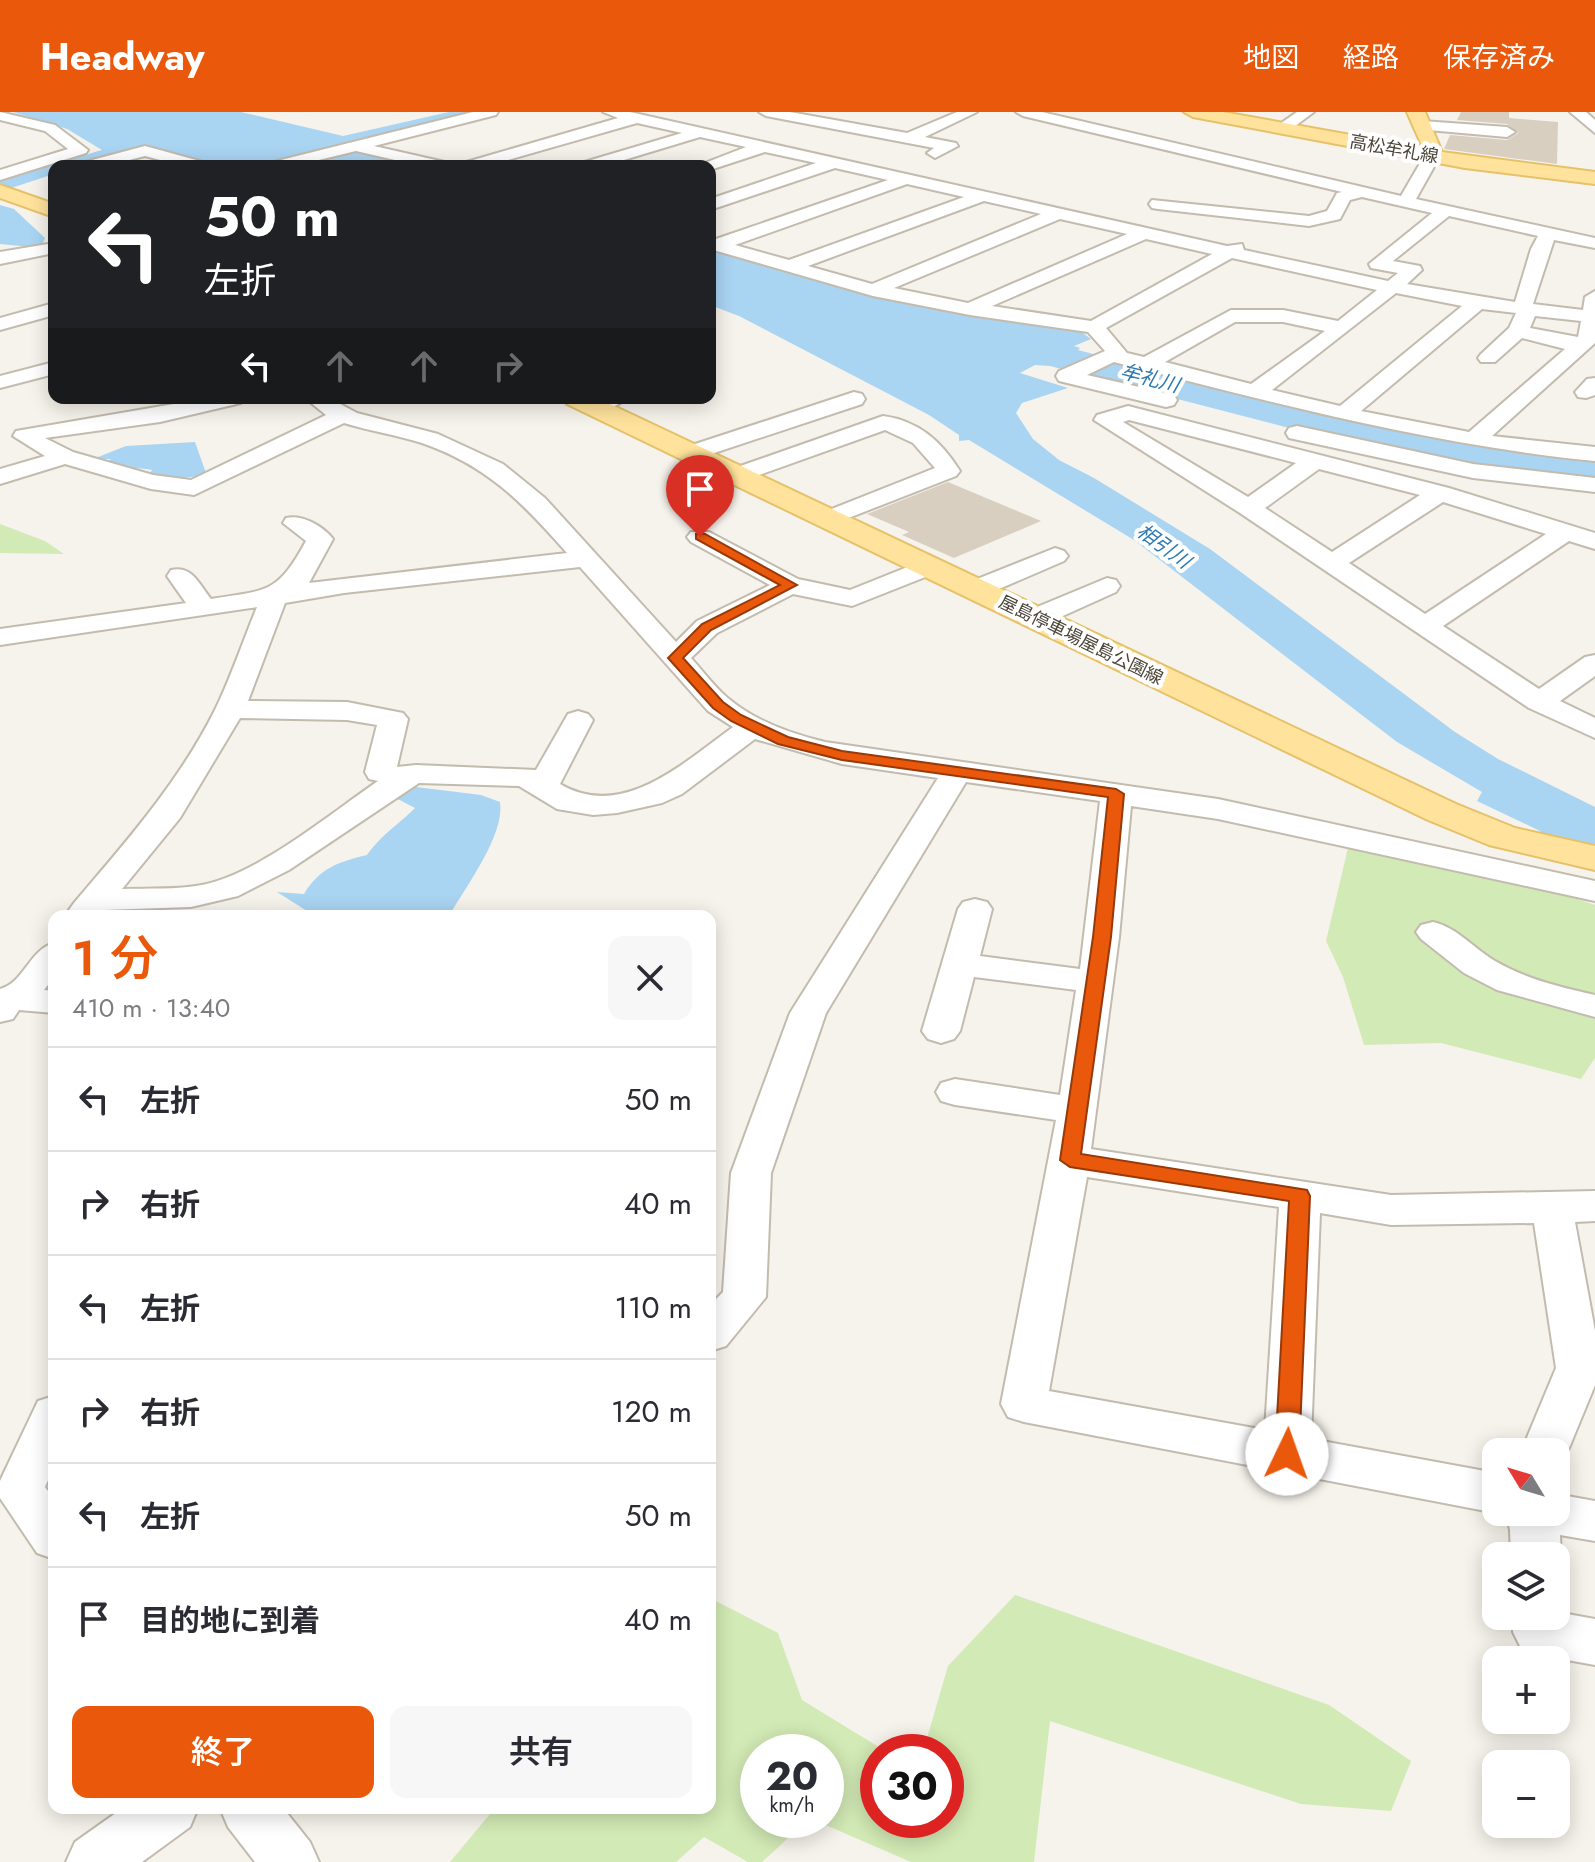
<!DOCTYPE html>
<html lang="ja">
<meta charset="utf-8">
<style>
:root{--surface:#fff;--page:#f7f7f7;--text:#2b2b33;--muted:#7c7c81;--line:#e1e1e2;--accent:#ea580c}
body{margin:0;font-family:Jost,"Noto Sans JP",sans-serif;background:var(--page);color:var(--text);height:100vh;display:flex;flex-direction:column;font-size:30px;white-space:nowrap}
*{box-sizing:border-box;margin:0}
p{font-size:26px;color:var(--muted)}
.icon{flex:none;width:44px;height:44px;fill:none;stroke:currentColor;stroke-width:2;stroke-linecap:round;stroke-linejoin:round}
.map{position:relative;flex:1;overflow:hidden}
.drawer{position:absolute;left:48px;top:798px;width:668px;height:904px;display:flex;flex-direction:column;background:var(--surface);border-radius:16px;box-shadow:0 4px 20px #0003}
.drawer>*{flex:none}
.hud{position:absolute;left:48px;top:48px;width:668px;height:244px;border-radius:16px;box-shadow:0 4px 20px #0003;background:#202124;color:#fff;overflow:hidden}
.needle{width:52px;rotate:308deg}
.tools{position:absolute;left:1482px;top:1326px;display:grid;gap:16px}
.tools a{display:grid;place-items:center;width:88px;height:88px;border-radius:16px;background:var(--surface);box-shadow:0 4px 20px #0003;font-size:40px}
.speed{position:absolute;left:740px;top:1622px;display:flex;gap:16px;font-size:40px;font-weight:700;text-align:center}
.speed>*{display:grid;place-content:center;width:104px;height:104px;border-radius:50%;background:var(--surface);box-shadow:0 4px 20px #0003;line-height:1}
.speed small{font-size:20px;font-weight:400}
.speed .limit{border:12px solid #d22;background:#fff;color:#111}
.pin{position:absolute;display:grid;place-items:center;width:68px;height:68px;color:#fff;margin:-82px -34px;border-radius:50% 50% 50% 0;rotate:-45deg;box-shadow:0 0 8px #0007}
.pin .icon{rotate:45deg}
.me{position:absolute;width:88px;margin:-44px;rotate:3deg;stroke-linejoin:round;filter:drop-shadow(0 0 6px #0008)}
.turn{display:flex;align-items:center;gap:28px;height:168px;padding:0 24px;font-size:36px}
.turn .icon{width:104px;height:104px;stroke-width:2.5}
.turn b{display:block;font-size:56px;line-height:68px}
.lanes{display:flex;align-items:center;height:76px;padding:0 24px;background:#0003;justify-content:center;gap:40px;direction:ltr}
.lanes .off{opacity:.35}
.round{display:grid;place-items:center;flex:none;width:84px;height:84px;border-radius:16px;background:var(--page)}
.summary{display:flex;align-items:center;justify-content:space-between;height:136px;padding:0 24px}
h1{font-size:48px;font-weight:600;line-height:60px;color:var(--accent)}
.primary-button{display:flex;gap:16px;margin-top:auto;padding:16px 24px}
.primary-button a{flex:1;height:92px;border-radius:16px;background:var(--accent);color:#fff;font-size:32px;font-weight:600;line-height:92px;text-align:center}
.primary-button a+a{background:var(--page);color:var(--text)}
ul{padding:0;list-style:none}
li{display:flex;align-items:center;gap:24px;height:104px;padding:0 24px;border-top:2px solid var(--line)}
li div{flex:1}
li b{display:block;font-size:30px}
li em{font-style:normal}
header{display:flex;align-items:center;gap:48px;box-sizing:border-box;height:112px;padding:0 40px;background:var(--accent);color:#fff}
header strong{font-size:38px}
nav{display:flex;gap:44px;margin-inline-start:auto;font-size:28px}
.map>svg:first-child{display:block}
.green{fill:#d2eab5}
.water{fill:#a9d4f2}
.building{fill:#d8cfc1}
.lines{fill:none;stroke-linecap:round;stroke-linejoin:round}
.minor-casing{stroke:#c2bbae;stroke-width:4}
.major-casing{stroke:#e6c16a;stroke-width:4}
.minor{fill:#fff;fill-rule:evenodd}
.major{fill:#ffe39c;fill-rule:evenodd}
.route{fill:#ea580c;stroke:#983908;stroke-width:2}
.labels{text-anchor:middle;stroke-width:8;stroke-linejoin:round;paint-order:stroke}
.far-street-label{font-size:18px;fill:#4b4439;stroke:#fff}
.far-water-label{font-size:20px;font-style:italic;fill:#2e7ab2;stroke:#fff}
</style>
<header>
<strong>Headway</strong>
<nav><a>地図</a><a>経路</a><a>保存済み</a></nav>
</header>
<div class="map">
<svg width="1595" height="1750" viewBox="0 0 1595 1750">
<rect width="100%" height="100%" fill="#f6f3ec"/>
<g class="green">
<path d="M0,412L45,429L64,442L0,441Z"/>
<path d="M1348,736C1431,751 1515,764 1595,793V946L1581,967L1441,931L1364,933L1343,865L1326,829Z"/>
<path d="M1015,1483L1329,1593L1411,1649L1391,1699L1301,1692L1050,1609L1034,1750H911L814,1708H826V1640H758V1708H808L762,1750H748L704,1725L676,1750H450L495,1696H710V1486L778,1521L802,1588L887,1640H878V1708H946V1640H923L948,1554Z"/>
</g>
<g class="water">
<path d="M13,0H241L343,24L449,0H475L346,30L427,54H226L148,35L80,54H54V62L8,77L0,74V68L102,38L67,17Z"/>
<path d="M0,93L14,97L45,126L41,136L0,132Z"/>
<path d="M710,137L864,181L1079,218L1091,227L1074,234L1080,236L1078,238C1249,282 1418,333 1595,347V369L1497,359L1301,319L1050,254L1035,253L1020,261L1068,276L1022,291L1016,301L1033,327L1059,348L1094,366L1210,437L1455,620L1498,647L1595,695V752L1538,718L1477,689L1482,680L1397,630L1134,428L969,328L959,329V323L929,303L739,204L710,193Z"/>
<path d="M195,330L206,361C187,368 169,367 150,361L152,358C137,355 122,357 106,351L111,347H93L126,334Z"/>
<path d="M416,675L481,683L500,690C505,723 466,774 449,804H315L277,780L304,782C320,756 338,750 367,743C383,721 397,714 415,696L392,684Z"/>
</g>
<g class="building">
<path d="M1461,0H1509V6L1558,10L1557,52L1444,37L1450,23L1507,28L1518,21L1507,12L1457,8Z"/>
<path d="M948,370L1041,409L954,446L902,423L909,420L867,402Z"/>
</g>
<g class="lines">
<g class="minor-casing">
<g id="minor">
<path d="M0,0L55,13L88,38L86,41L0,68V58L68,37L45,19L0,8Z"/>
<path d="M473,0H498L496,3L374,34L449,51L451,54H421L356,39L294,54H267L269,51Z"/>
<path d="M603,0H630L1227,134L1242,132L1244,138L1388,169L1398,161L1371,156L1369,152L1432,101L1362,85L1350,88L1340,107L1309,114L1158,97L1152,96L1149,92L1152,88L1309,104L1327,99L1337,81L1342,80L1023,4L1016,0H1042L1401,84L1426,41H1438L1440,44L1416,87L1595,126V136L1554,128L1533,192L1583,198L1585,185L1595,179V231L1492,324L1595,335V349C1431,333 1273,291 1114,250L1087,263L1174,283L1177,288L1174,293L1166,295L1059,269L1056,264L1059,259L1105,239L1088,220L970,203L873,184L710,137V126L716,127L888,68L835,56L710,98V87L816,51L765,40L710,58V54H697L746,35L700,25L604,54H579L581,51L682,21L637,11L487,54H461L463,51L618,6ZM907,72L964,85L789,148L735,133ZM984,89L1041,102L872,172L808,154ZM1449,104L1538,124L1531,137L1515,190L1407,172L1422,158L1420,154L1393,149ZM1060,107L1127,122L968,191L894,176ZM1146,127L1212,142L1091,209L992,194ZM1232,146L1377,178L1338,209L1283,198H1231L1144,245L1127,241L1106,216ZM1396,181L1462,194L1340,294L1272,278ZM1482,197L1516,201L1509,216L1481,242L1478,246L1481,250H1495L1522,226L1565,237L1469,320L1361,299ZM1535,204L1581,209L1578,225L1530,216ZM1235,210H1283L1325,219L1251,272L1165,250Z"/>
<path d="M759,0H790L907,21L957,0H977L925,25L956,31L958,34L935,46L927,41L934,36L766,4Z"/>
<path d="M1297,0H1314L1287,20H1277V14Z"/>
<path d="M1570,0H1586L1595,8V21Z"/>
<path d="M1422,9L1507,15L1515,20L1507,25L1417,17L1414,14Z"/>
<path d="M145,34L207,51L209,54H183L145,44L106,54H79L81,51Z"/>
<path d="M54,131V141L0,152V140Z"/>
<path d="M54,191V203L0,218V206Z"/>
<path d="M54,250V262L0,276V264Z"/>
<path d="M1595,266V283L1586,286L1578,285L1575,280L1587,267Z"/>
<path d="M854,280L862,282L865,287L862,292L699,346H683L679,341L683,336Z"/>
<path d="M209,286H244L241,291L160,310L45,326L73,340L153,363L191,368L326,303L305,286H329L357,301L438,322L503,352L545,386L676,530L697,509L770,473L691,430L687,425L691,420H709L798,467L850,478L920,450H938L942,455L938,460L852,494L793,482L717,521L691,546C703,559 715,576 729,587C755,609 792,622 825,630L1218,687L1595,769V789L1218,707L1131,694L1119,825L1091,1037L1391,1083L1595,1079V1109L1575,1110L1595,1219V1273L1562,1353L1556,1355V1340H1521L1556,1256L1534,1111L1391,1113L1320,1101L1311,1327L1496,1361V1400H1499L1496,1401L1024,1310L1008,1305L1001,1292L1056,1008L955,993L941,989L936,980L941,971L955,967L1060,983L1076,878L974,865L960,919L954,927L941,931L928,927L922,919L958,797L963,790L975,787L987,790L992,797L980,844L1080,857L1100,689L966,670L826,901L771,1061L766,1185L726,1234L710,1239V1193L723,1180L731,1061L790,901L938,666L842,652L755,627L682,682L662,691L617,701L593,703L557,697L519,674L419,671L289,758L238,784L191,795L104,798L99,804H73L69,798L74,791C126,730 179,670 215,598C231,565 243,529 257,495L0,533V517L186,491L167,464L171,458C192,453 199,472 211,487C268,478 277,482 306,429L283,411L286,406C302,402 323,414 333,427L309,471L567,441C523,391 488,354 422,331C397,323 370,319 344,311L194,383L151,377L65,352L0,372V357L45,344L13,324L16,319ZM580,455L708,599L733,615C683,651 623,709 560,672L593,608L588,602L578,599L568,602L536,658L416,653L397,655L408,607L403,601L347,590L248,589L285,491L344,481ZM240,606L347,608L377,613L365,660L369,667L378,669C331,701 257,763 202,773C176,778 148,776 122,777L180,706ZM1087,1065L1279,1095L1265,1318L1049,1279Z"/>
<path d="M592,286H626C618,296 596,301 584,298L581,293Z"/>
<path d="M1128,294L1449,376L1595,421V437L1569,429L1443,514L1539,577L1585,545L1595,543V564L1560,589L1595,606V626L1529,596L1240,401L1094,308L1097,303ZM1129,308L1296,351L1248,385L1123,310ZM1319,357L1420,383L1332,440L1265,396ZM1443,390L1546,422L1425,502L1349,451Z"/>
<path d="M883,304C919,309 941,329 960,359L956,364L828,414L819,412L816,407L819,402L935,356L913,331L885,318L745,368H729L725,363L729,358Z"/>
<path d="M1297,314L1473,352L1595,366V380L1473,366L1289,326L1286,321L1289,316Z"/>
<path d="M1055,436L1064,439L1068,444L1064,449L985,483H967L963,477L967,471Z"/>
<path d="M1107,466L1116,468L1120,474L1116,480L1045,512H1025L1021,506L1025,500Z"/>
<path d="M1433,810C1458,816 1473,836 1495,849C1526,867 1560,875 1595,883V905L1497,878L1464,861L1421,827L1416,820L1421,813Z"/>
<path d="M54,831V865L44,878L54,879V901L19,898L13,907L0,910V877C24,871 29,838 54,831Z"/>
<path d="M54,1284V1355L45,1375L54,1387V1447L37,1441L0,1386V1369L38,1289Z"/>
<path d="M1556,1382L1595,1389V1429L1560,1423L1561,1444L1556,1454V1444H1511L1510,1418L1506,1400H1556Z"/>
<path d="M1556,1488L1562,1501L1595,1507V1553L1539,1543L1521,1536L1513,1520L1512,1504H1556Z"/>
<path d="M123,1696H198L190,1715L142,1750H66L75,1730Z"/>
<path d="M220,1696H283L310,1730L319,1750H255L228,1715Z"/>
</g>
</g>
<g class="major-casing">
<g id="major">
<path d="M1184,0H1223L1423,36L1407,0H1425L1442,40L1595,60V72L1465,56L1193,5Z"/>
<path d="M0,73L54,92V105L0,86Z"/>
<path d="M563,286H597L1456,692L1515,716L1595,734V758L1489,733L1428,708L567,292Z"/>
</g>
</g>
<use href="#minor" class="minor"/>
<use href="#major" class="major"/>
</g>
<path class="route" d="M696,422H705L797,473L711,518L683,546L723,590L741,603L788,625L842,639L1116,677L1124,682L1111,825L1081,1042L1307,1078L1310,1084L1299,1342L1296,1349L1287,1351L1279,1349L1275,1342L1289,1089L1070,1055L1060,1048L1093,825L1108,685L842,648L778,632L731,609L713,596L668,546L702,512L780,473L696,427Z"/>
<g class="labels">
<g class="far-street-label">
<text transform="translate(1394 37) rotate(10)" y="6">高松牟礼線</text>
<text transform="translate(1081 528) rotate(26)" y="6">屋島停車場屋島公園線</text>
</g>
<g class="far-water-label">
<text transform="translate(1150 266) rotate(15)" y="7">牟礼川</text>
<text transform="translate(1164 434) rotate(36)" y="7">相引川</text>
</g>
</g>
</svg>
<div class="tools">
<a><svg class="needle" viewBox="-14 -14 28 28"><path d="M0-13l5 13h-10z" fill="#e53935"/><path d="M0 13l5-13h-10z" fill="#7c7c81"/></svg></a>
<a><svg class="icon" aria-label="layers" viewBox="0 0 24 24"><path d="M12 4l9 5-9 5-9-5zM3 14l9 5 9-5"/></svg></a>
<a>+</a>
<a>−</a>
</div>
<div class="speed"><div>20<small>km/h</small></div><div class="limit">30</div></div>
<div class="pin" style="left:700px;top:425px;background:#d93025"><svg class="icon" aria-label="arrive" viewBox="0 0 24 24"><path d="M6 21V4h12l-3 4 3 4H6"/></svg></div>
<svg class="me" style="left:1287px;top:1342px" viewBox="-20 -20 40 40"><circle r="19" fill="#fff"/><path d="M0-13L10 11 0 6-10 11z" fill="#ea580c"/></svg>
<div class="hud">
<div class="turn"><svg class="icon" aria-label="left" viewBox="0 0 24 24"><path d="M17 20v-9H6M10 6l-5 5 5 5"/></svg><div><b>50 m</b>左折</div></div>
<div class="lanes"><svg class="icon" aria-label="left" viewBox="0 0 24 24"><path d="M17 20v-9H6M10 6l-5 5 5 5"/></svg><svg class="icon off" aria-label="ahead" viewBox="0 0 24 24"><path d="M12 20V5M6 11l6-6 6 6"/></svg><svg class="icon off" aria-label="ahead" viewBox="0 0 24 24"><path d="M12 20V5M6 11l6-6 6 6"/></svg><svg class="icon off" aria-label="right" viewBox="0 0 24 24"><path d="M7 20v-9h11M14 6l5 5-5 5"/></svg></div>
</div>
<section class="drawer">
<div class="summary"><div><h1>1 分</h1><p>410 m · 13:40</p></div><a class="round"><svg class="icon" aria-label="close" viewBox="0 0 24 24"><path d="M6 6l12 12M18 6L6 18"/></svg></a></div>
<ul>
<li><svg class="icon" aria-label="left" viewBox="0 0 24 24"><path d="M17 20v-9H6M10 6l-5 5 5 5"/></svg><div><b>左折</b></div><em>50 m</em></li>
<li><svg class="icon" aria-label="right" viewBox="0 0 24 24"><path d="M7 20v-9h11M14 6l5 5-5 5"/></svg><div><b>右折</b></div><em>40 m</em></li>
<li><svg class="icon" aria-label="left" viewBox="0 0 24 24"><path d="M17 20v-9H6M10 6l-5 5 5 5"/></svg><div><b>左折</b></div><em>110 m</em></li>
<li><svg class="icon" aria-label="right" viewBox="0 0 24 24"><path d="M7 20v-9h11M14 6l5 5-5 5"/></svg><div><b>右折</b></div><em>120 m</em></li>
<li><svg class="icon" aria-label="left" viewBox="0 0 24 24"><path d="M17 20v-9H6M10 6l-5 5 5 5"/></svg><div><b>左折</b></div><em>50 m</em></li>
<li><svg class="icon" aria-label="arrive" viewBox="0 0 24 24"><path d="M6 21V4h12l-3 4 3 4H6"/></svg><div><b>目的地に到着</b></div><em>40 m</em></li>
</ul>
<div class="primary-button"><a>終了</a><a>共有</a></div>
</section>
</div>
